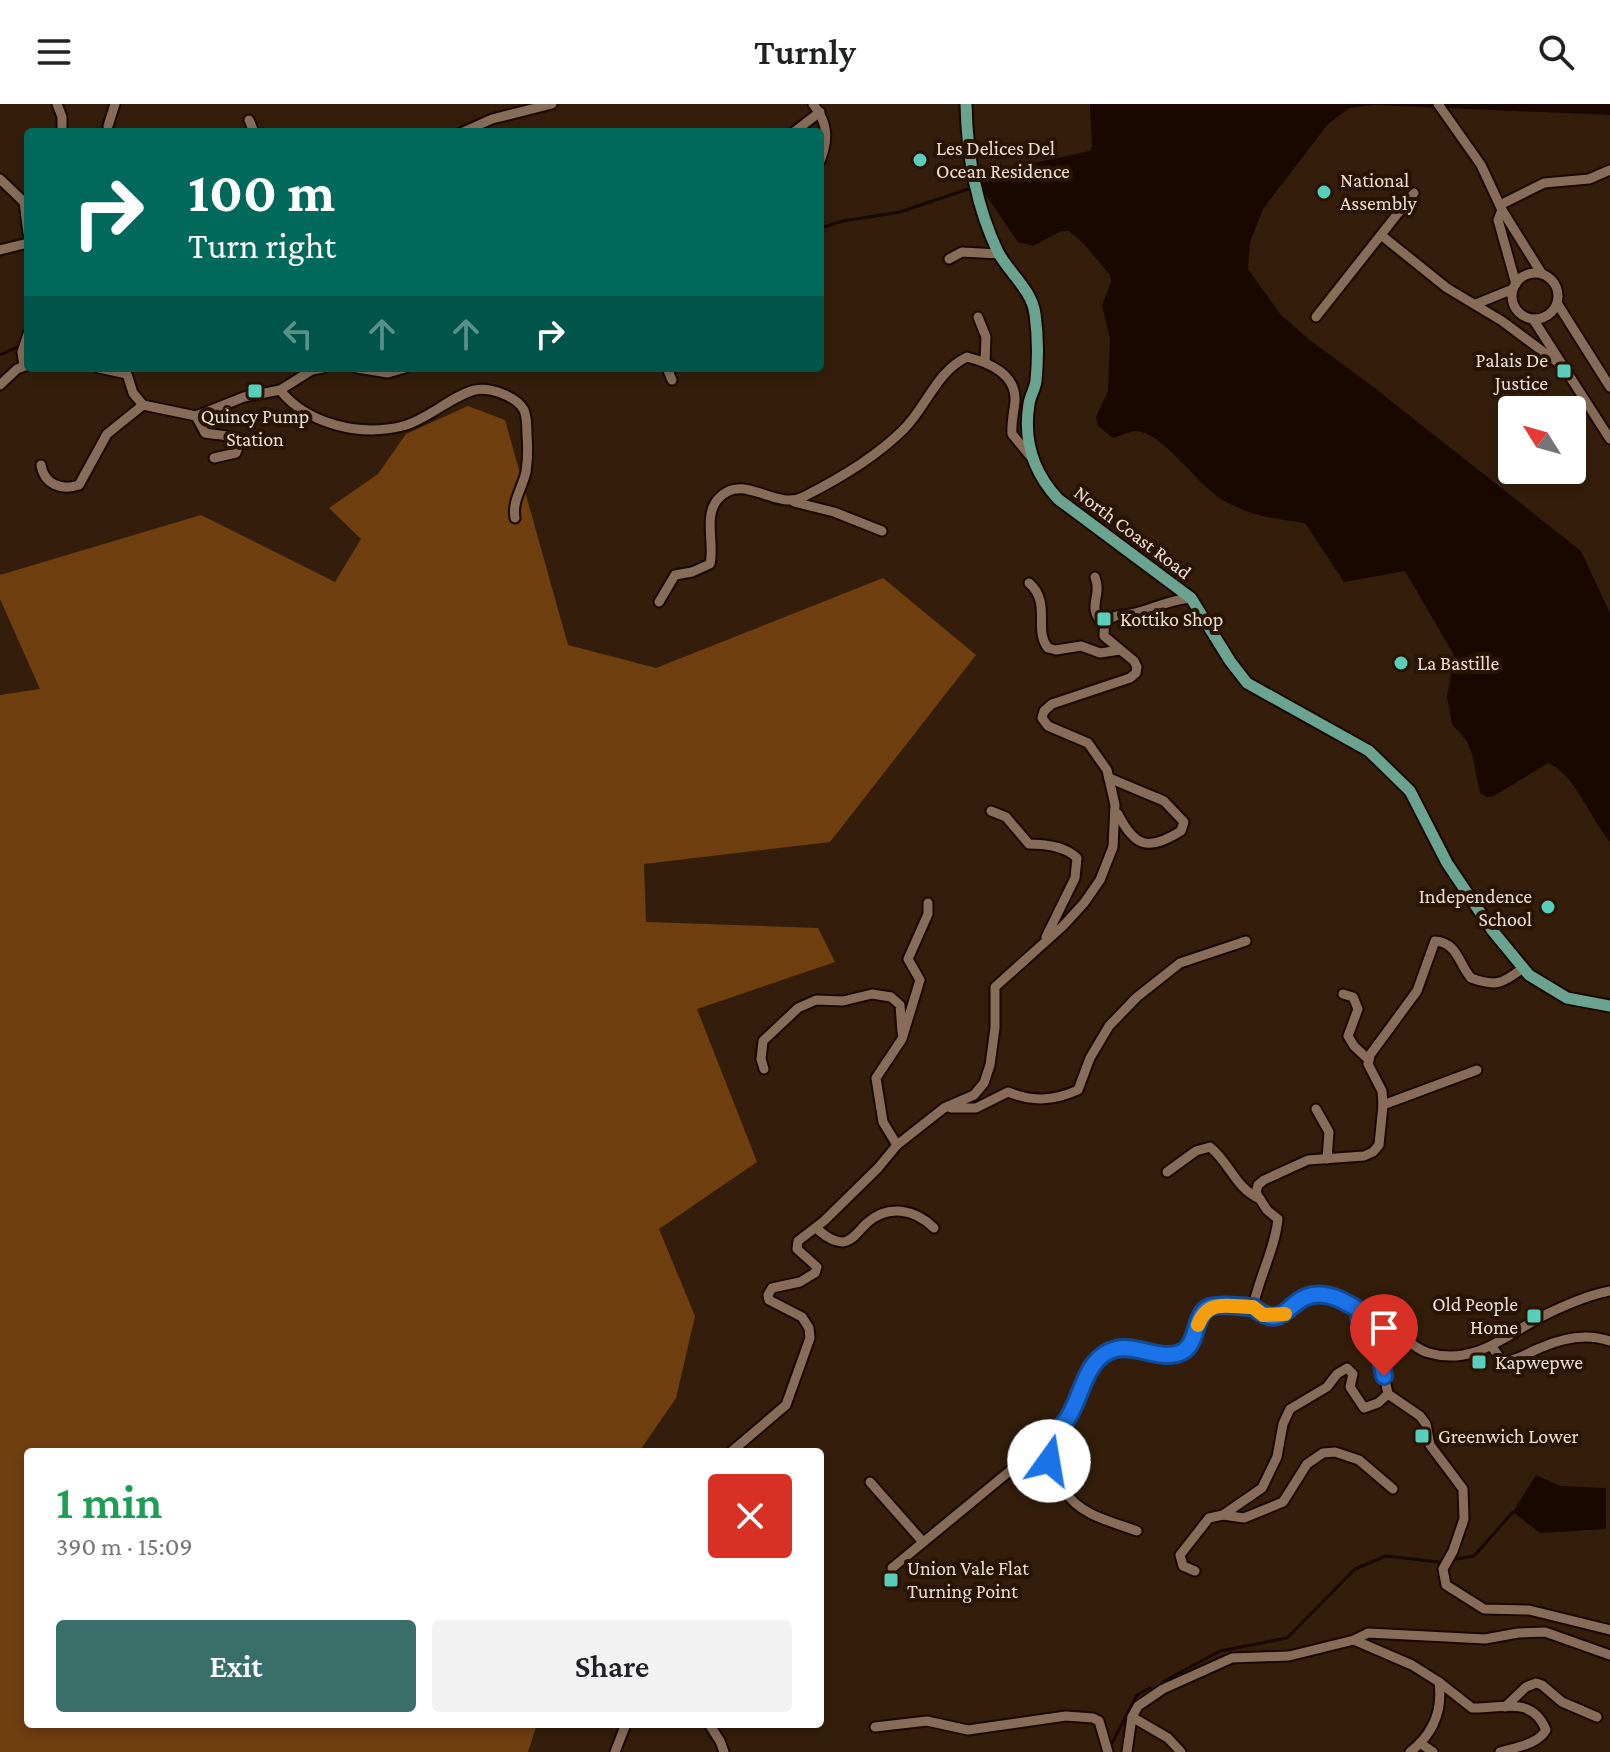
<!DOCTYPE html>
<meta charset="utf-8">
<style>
:root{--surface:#fff;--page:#f2f2f2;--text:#202124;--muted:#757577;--accent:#3a6f69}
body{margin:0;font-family:"Crimson Pro",serif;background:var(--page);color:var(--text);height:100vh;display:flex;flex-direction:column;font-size:30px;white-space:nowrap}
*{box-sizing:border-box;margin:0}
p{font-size:26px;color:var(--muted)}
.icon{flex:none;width:44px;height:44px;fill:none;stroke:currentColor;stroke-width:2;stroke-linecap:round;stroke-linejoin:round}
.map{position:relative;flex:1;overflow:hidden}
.sheet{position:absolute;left:24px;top:1344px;width:800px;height:280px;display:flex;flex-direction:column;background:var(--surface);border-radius:8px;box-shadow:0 4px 12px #0003}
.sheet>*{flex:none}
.top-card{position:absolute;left:24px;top:24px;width:800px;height:244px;border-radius:8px;box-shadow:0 4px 12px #0003;background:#00695c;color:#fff;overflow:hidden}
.needle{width:52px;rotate:307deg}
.controls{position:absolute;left:1498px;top:292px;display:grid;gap:16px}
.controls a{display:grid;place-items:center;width:88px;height:88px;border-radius:8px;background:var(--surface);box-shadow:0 4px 12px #0003;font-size:40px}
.pin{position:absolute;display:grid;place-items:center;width:68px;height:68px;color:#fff;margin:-82px -34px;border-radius:50% 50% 50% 0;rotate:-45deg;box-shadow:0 0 8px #0007}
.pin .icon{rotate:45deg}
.me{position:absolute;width:88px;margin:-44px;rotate:13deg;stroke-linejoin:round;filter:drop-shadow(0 0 6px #0008)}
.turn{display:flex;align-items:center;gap:28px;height:168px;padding:0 32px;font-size:36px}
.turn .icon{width:104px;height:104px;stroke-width:2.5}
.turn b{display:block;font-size:56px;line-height:68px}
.lanes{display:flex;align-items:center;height:76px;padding:0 32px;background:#0003;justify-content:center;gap:40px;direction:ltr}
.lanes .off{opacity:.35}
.round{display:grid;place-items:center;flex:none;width:84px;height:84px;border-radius:8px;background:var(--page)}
.overview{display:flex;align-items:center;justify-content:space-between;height:136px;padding:0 32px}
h1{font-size:48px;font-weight:600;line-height:60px;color:#1e9e55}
.cta{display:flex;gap:16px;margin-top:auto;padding:16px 32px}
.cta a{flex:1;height:92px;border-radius:8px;background:var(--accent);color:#fff;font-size:32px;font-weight:600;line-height:92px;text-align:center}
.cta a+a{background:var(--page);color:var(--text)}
header{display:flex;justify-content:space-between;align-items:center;height:104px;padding:0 32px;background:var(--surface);font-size:36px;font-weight:600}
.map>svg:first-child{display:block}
.forest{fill:#703f0f}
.water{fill:#1a0700}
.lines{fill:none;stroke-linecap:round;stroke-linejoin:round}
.stream{stroke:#1a0700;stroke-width:3}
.minor-casing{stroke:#1a0700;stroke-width:13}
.major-casing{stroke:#1a0700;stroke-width:15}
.minor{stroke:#876d59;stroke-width:9}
.major{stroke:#6ba391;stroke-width:11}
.route-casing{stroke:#114b97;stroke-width:20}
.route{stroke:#1a73e8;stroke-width:14}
.slow{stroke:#f59e0b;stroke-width:14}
.poi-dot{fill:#5acebd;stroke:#291403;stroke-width:3}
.labels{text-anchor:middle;stroke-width:8;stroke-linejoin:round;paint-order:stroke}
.poi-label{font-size:20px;fill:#eedfd4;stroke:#291403;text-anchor:start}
.street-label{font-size:20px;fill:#eedfd4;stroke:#291403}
</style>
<header><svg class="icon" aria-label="menu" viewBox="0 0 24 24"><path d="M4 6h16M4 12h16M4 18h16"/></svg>Turnly<svg class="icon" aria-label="search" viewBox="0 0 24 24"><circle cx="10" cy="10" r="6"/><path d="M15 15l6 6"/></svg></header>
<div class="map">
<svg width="1610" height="1648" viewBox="0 0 1610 1648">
<rect width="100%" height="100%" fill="#341e0b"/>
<path class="forest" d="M468,302L505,316L568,541L656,564L883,474L976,551L830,738L644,760L646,818L818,824L835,858L697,905L757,1058L659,1125L695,1212L676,1294L639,1348H28V1620H537L528,1648H0V591L40,585L0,495V471L201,411L335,478L361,435L329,404L378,370L406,330Z"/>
<g class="water">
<path d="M1090,0H1610V11L1374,1L1349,4L1328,20L1263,105L1250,138L1248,165L1281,211L1311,237L1372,282L1581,447L1610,509V738C1592,717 1574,669 1548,659L1494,692L1487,693L1480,689L1472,650L1466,636L1452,620L1447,593L1454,551L1405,467L1344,478L1305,419C1273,415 1246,411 1218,393C1196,378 1162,329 1137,327C1130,327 1120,332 1113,334L1098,322L1096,313L1108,287L1110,235L1102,201L1111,178L1110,171L1084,140L1069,127H1061L1033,142L1018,138L979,81L980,75L987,69L1090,47L1092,42Z"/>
<path d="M1536,1371L1560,1382L1606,1384V1425L1540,1429L1513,1408Z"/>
</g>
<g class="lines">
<g class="stream">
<path d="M820,124L843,117L900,108L974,83"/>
<path d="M0,251L22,241"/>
<path d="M1456,1455L1474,1452L1513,1408"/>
<path d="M1164,1577L1220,1547L1287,1534L1355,1465L1386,1452L1439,1458"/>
<path d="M1112,1639L1137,1591L1150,1584"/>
</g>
<g class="minor-casing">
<g id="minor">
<path d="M57,0L62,13V28"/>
<path d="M813,0C828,19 829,35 820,57"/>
<path d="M1438,0L1481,61L1502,106L1542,170"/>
<path d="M249,16L254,28"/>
<path d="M108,22L115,0"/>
<path d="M463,28L492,15L552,0"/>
<path d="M794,28L820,8"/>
<path d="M0,75L24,98"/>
<path d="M28,95L24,98L28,129"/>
<path d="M1500,101L1544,79L1589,75L1610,66"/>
<path d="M1502,106L1498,116L1516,180"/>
<path d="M1381,131L1447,184L1502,217L1565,264"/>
<path d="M0,146L28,139"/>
<path d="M949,155L962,148L999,150"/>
<circle cx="1535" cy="192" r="23"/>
<path d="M1557,199L1610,283"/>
<path d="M1476,200L1513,185"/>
<path d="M978,213L986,233L985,258"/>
<path d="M1316,213L1414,89"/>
<path d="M1533,215L1610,335"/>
<path d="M24,262L22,248L28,230"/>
<path d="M99,264L127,270L133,289L143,301L196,312L244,293L280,286L312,266L323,264"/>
<path d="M357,264L388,269L405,264"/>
<path d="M667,264L672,276"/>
<path d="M0,281L17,265L28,261"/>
<path d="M280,286C307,320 360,333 403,322C427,316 453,291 475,286C490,283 516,292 524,306C527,313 527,323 527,331C528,343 528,355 526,368C522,385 512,397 515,414"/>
<path d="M196,312L205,329C219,332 229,328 239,341L236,349L214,354"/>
<path d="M41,361C44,380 61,387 79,381L107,330L143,301"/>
<path d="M794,398L834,408L882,427"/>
<path d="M1095,473C1103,494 1085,502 1104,521"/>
<path d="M1029,479C1052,499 1033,526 1048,544L1056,546L1081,542L1100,549L1120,546"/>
<path d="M659,498L675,471L692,468L710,460C715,440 703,412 718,395C743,367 775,407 803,393C839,375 875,354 904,325C927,302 936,268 967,253C990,259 1016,270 1015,297C1014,308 1011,319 1012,330L1030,352"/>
<path d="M1109,674L1164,697L1184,718L1181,727C1149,747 1135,744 1118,710"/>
<path d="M991,707L1006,713L1029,740C1046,740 1065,742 1077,754L1075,774L1046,833"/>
<path d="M1343,890L1353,893L1358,905L1348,932L1354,942L1369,956"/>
<path d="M764,965L761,955L763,937L798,904L816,896L843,897L872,890L891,893L900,901L902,928"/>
<path d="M1383,1001L1477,966"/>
<path d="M951,1004H976L1008,988C1033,998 1053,997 1078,986L1090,954L1109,922L1137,893L1180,859L1246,837"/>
<path d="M1316,1005L1329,1028L1327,1055"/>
<path d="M897,1041L883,1018L876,974L902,935L920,876L908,855L928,810V799"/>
<path d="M1167,1068L1196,1047L1210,1043C1230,1059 1235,1084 1260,1095"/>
<path d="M816,1124C823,1130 832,1138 843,1138C853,1137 860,1125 867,1119C888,1100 915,1105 934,1124"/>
<path d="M1253,1203C1259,1173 1275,1145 1278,1115L1267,1106L1256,1089L1258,1081L1264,1076L1308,1056L1364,1052L1373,1048L1379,1041L1383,1001L1382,987L1368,960L1370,951L1417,887L1435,837C1457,838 1459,860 1471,874C1496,883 1502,880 1523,864"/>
<path d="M1361,1207L1359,1214L1373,1232L1380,1251L1388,1290L1420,1312L1426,1320L1430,1341L1463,1385L1464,1415L1453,1447L1443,1465L1446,1481L1484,1505L1529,1506L1610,1526"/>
<path d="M1492,1243L1503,1258C1517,1257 1527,1249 1540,1244C1562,1234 1587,1229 1610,1237"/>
<path d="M1388,1290L1378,1299L1364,1304L1350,1283L1353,1270L1347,1264L1337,1270L1327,1283L1290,1305L1283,1320L1277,1353L1262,1384L1223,1411L1244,1414L1283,1398L1307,1360L1323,1349L1335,1348L1359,1356L1393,1385"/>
<path d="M1039,1343C1049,1358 1056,1373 1065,1387C1079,1411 1113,1418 1137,1427"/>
<path d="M731,1348L786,1301L810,1234L809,1224L802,1213L769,1196L768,1191L772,1184L800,1178L815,1169L817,1163L797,1145L798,1137L824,1117L878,1064L897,1041L944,1004L974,991L984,979L990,961L995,924V883L1063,822L1084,799L1100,776L1113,743L1115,701L1107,666L1088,639L1048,622L1042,614L1044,607L1052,600L1130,574L1136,569L1137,563L1134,557L1104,532C1104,525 1104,520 1110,515C1117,509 1126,512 1135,509C1154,504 1170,496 1191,494"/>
<path d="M870,1378L923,1438"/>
<path d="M892,1464L1039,1343L1068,1314L1093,1260L1102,1250L1124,1243L1173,1251L1185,1247L1192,1239L1202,1209L1209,1203H1253C1285,1230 1292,1188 1323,1191C1340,1193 1376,1210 1389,1221C1402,1230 1414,1245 1429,1249C1473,1262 1505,1232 1541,1213C1561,1203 1588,1191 1610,1187"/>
<path d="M1195,1467L1183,1462L1180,1451L1209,1414L1223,1411"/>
<path d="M1354,1536L1412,1561L1439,1578C1443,1607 1433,1630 1410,1648"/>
<path d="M1439,1578L1472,1604C1501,1605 1532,1591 1546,1626C1537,1641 1516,1643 1500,1648"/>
<path d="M1505,1603L1526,1583L1536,1579L1542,1581L1562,1598L1597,1613"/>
<path d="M1132,1613L1168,1634L1181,1648"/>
<path d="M709,1620L720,1637L724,1648"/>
<path d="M875,1623L927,1617L968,1626L1066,1612L1093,1614L1099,1617L1108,1648"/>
<path d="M1420,1639L1433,1648"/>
<path d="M615,1648L626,1620"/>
<path d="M1127,1648L1132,1613L1138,1602L1163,1585L1232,1554L1289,1552L1354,1536L1368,1529L1485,1535L1518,1529L1545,1528L1610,1551"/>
</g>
</g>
<g class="major-casing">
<path id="major" d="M966,0C967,50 976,102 998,148C1009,169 1032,186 1035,210C1038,231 1038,256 1036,277C1035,285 1030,292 1029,300C1023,337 1033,368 1058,395L1191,494L1230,557L1247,579L1369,647L1410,687L1447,759L1492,826L1529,871L1567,894L1610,902"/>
</g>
<use href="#minor" class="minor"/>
<use href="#major" class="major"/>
</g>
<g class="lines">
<g class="route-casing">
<path id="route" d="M1049,1357L1039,1343C1049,1334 1062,1324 1069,1312C1083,1289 1086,1252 1116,1245C1137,1240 1162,1258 1182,1248C1199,1240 1193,1209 1210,1203C1222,1199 1241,1203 1253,1203C1284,1229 1287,1195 1313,1191C1331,1188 1347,1199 1361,1207L1359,1214L1373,1232L1380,1251L1384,1272"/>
</g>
<use href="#route" class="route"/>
<path class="slow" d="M1198,1221C1208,1194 1229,1203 1253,1203L1263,1211L1285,1210"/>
</g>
<g class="poi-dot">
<circle cx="920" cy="56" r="8"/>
<circle cx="1324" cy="88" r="8"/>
<rect x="1556" y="259" width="16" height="16" rx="4"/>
<rect x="247" y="279" width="16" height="16" rx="4"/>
<rect x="1096" y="507" width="16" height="16" rx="4"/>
<circle cx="1401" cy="559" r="8"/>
<circle cx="1548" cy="803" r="8"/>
<rect x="1526" y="1204" width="16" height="16" rx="4"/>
<rect x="1471" y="1250" width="16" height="16" rx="4"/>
<rect x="1414" y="1324" width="16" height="16" rx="4"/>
<rect x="883" y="1468" width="16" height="16" rx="4"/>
</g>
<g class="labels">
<g class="poi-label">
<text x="936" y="51">Les Delices Del<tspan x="936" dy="23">Ocean Residence</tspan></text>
<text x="1340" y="83">National<tspan x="1340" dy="23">Assembly</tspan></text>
<text x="1548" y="263" text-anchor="end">Palais De<tspan x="1548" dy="23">Justice</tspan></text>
<text x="255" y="319" text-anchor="middle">Quincy Pump<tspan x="255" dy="23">Station</tspan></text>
<text x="1120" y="522">Kottiko Shop</text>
<text x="1417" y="566">La Bastille</text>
<text x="1532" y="799" text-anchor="end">Independence<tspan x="1532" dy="23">School</tspan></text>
<text x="1518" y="1207" text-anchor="end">Old People<tspan x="1518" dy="23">Home</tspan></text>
<text x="1495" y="1265">Kapwepwe</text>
<text x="1438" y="1339">Greenwich Lower</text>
<text x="907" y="1471">Union Vale Flat<tspan x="907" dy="23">Turning Point</tspan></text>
</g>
<g class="street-label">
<text transform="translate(1133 428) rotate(37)" y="7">North Coast Road</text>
</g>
</g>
</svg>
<div class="controls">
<a><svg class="needle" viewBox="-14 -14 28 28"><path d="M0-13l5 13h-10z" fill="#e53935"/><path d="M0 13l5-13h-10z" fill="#757577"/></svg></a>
</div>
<div class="pin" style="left:1384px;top:1272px;background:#d93025"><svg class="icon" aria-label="arrive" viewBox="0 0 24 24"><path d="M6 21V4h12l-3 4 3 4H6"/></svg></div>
<svg class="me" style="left:1049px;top:1357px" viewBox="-20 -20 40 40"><circle r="19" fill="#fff"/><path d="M0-13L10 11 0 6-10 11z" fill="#1a73e8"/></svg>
<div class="top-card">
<div class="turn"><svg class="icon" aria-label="right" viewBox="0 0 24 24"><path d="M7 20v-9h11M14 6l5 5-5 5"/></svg><div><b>100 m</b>Turn right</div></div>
<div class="lanes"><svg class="icon off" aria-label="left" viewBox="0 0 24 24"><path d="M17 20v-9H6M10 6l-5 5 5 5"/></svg><svg class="icon off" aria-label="ahead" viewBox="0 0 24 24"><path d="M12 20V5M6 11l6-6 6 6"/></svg><svg class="icon off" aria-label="ahead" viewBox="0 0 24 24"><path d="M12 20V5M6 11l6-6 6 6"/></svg><svg class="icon" aria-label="right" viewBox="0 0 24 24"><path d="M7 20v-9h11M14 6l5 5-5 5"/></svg></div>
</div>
<section class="sheet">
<div class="overview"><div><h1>1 min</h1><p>390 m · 15:09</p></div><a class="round" style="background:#d93025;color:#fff"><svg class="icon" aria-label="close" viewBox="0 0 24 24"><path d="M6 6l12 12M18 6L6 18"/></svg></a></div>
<div class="cta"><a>Exit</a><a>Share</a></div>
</section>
</div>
